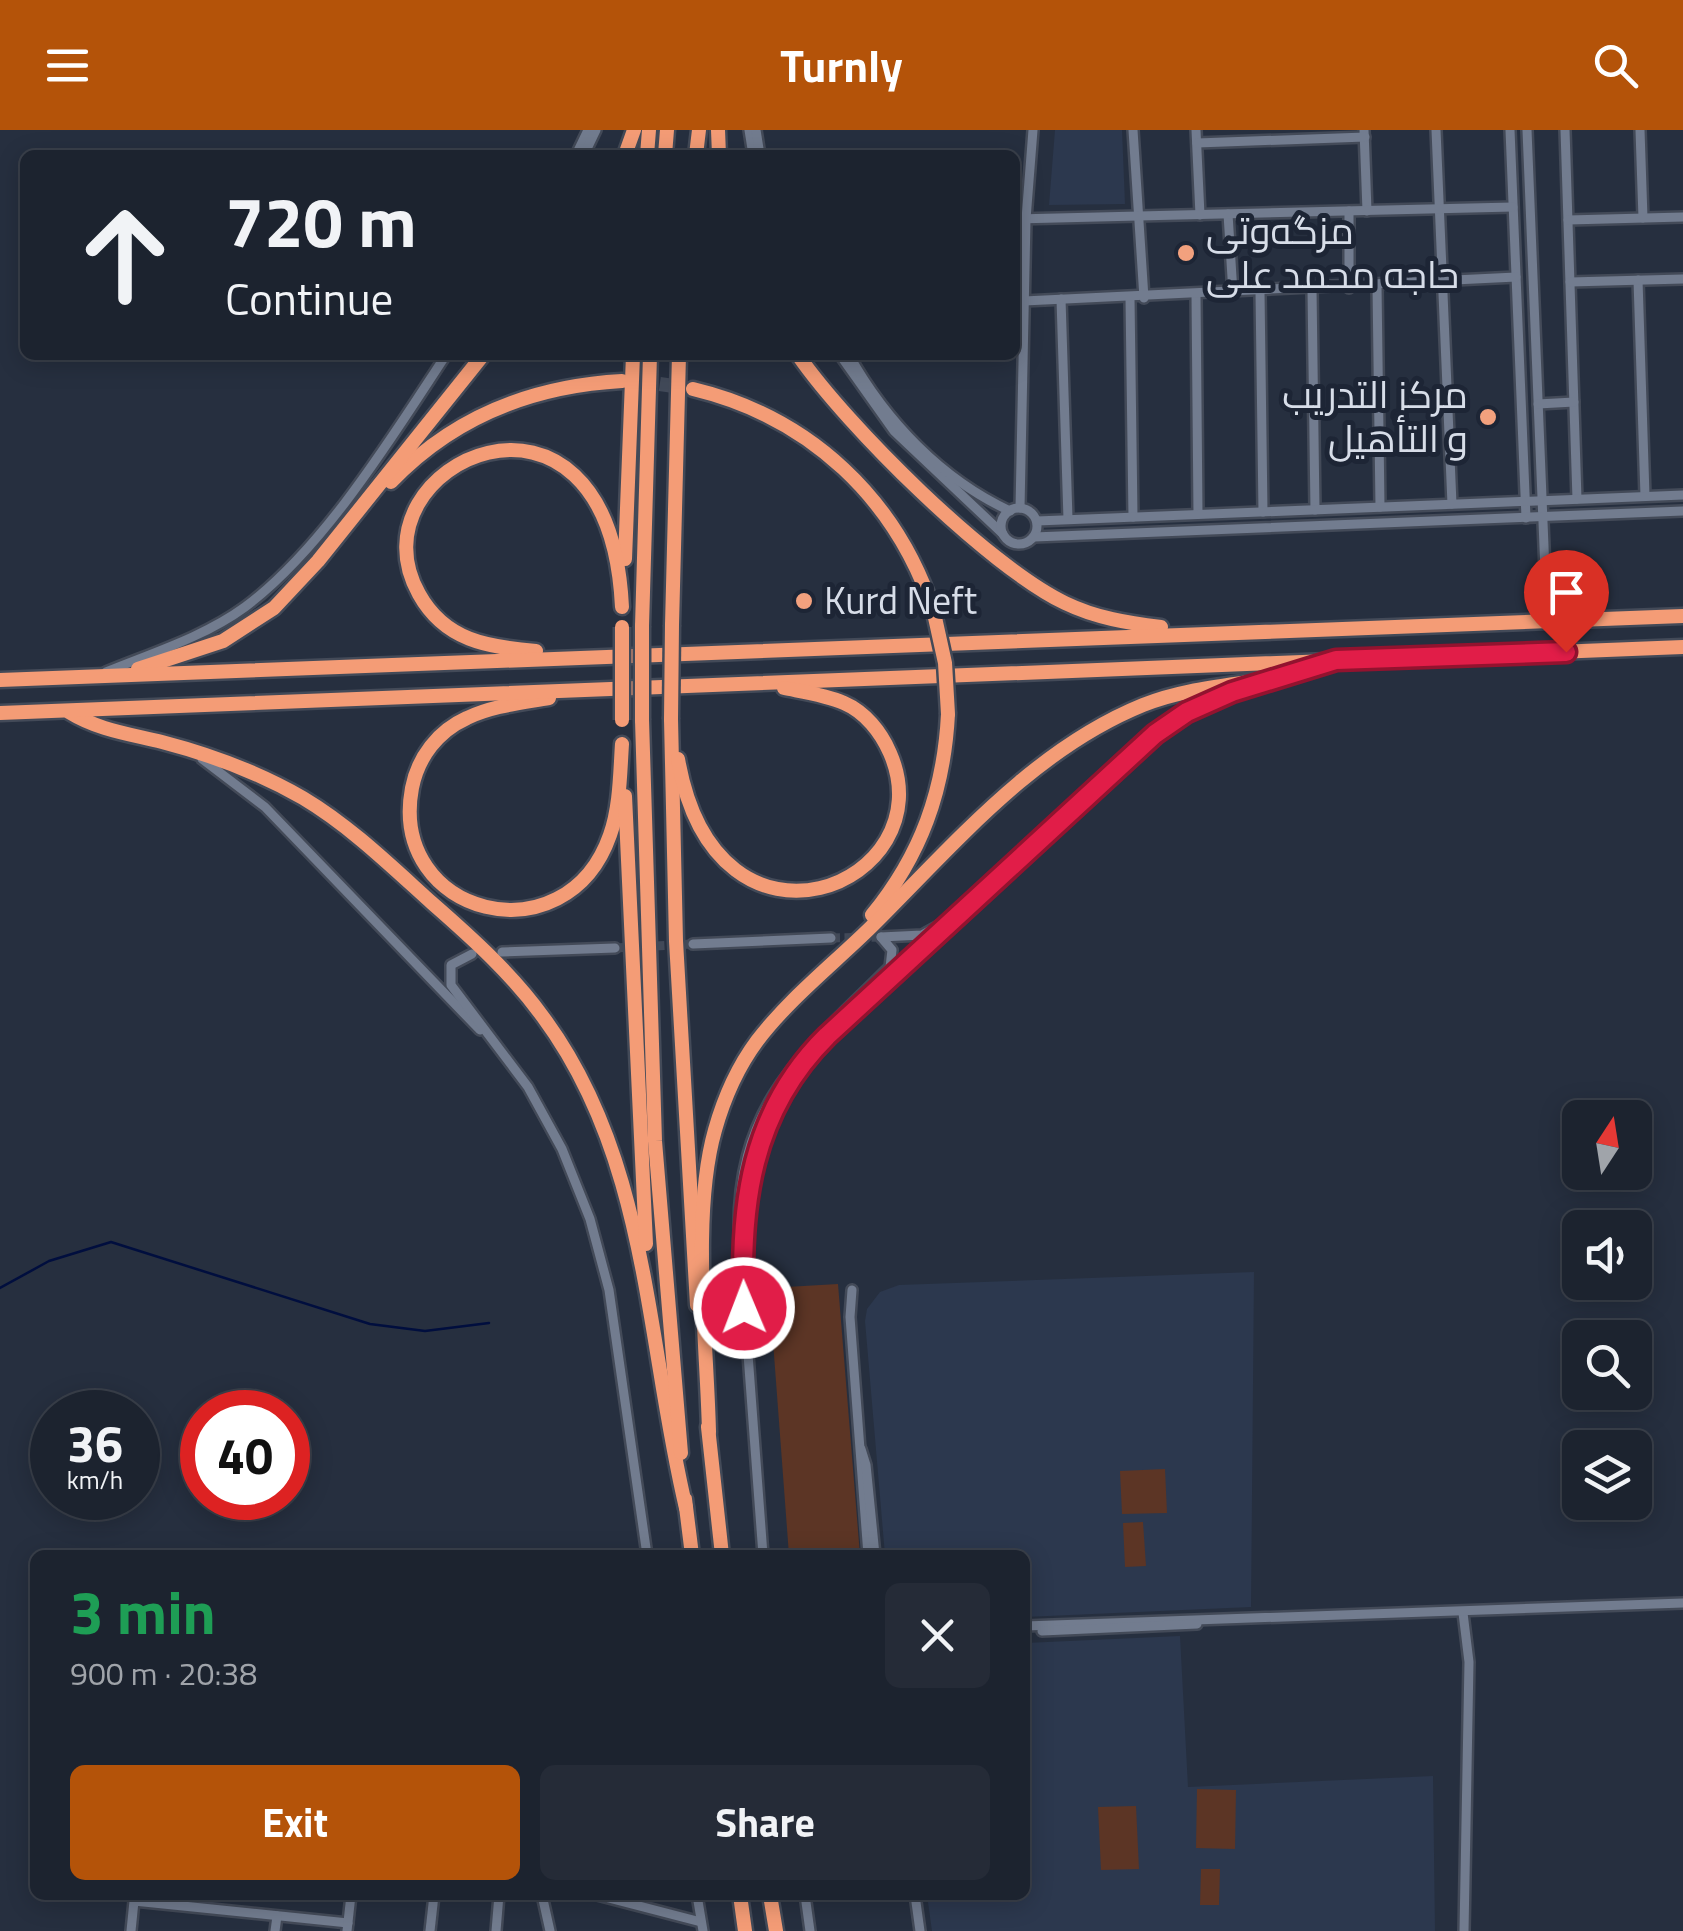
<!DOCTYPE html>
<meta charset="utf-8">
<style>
:root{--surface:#1c232f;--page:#252b37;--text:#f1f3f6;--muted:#a0a4aa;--line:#3a404b;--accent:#b45309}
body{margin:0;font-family:"Titillium Web",Cairo,sans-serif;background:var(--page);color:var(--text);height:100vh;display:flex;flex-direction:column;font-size:38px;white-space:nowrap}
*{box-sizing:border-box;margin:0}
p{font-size:32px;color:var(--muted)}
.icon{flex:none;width:55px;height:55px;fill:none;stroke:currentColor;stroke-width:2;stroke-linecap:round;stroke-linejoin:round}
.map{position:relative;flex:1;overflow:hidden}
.sheet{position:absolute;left:30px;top:1420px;width:1000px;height:350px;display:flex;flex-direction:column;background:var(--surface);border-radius:15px;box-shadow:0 5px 25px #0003,0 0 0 2px var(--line)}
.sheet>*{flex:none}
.top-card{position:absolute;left:20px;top:20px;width:1000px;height:210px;border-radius:15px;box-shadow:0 5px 25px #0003,0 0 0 2px var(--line);background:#1c232f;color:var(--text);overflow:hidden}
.needle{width:65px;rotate:12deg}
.tools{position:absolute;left:1562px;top:970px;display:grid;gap:20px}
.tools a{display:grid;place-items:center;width:90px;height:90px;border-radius:15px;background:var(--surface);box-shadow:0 5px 25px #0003,0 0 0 2px var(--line);font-size:50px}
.speed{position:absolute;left:30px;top:1260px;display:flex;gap:20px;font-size:50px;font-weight:700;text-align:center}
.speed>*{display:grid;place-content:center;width:130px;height:130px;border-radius:50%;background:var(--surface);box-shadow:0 5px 25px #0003,0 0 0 2px var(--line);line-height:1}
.speed small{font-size:25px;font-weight:400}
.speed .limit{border:15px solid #d22;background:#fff;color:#111}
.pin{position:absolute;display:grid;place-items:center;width:85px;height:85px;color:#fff;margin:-102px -42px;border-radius:50% 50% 50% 0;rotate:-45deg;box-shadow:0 0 10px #0007}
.pin .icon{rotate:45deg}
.me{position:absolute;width:110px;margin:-55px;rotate:359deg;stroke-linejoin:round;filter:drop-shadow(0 0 8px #0008)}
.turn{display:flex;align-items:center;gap:35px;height:210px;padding:0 40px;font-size:45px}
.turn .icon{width:130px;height:130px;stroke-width:2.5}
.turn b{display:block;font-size:70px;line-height:85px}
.round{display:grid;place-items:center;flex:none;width:105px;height:105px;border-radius:15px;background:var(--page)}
.headline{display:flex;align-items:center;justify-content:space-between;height:170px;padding:0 40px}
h1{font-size:60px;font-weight:700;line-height:75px;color:#1e9e55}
.button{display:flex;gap:20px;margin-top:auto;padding:20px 40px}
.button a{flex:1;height:115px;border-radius:15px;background:var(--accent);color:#fff;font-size:40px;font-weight:700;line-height:115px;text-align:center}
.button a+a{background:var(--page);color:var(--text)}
header{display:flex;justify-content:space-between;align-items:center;height:130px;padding:0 40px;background:var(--accent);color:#fff;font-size:45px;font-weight:700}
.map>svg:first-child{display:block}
.built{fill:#2c384e}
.green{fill:#5c3525}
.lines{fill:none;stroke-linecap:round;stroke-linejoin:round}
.stream{stroke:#000e3e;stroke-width:2.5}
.minor-tunnel{stroke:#414958;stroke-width:9;stroke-dasharray:9 4.5;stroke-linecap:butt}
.highway-tunnel{stroke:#414958;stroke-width:14;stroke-dasharray:14 7;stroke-linecap:butt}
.minor-casing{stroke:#434a58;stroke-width:14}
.highway-casing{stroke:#434a58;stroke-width:19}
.minor{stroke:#727c8f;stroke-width:9}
.highway{stroke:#f49c76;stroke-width:14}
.highway-bridge-casing{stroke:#434a58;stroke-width:19;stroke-linecap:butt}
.highway-bridge{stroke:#f49c76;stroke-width:14}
.route-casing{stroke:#92132f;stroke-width:25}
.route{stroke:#e11d48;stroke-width:18}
.poi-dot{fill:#f2a17e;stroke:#1d2535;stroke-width:4}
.labels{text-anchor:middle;stroke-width:10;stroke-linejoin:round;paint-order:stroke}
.poi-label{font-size:38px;fill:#d7dde8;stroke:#1d2535;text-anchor:start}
</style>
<header><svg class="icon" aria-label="menu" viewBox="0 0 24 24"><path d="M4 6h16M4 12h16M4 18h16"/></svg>Turnly<svg class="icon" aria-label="search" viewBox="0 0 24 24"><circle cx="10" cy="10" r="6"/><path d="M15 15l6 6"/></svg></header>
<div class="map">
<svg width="1683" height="1801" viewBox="0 0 1683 1801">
<rect width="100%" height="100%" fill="#262f3f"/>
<g class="built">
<path d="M1055,0H1122L1125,74L1049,75Z"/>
<path d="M1254,1142L1251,1477L1025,1487V1425H885L865,1191L867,1179L880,1162L899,1155Z"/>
<path d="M1180,1506L1188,1657L1433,1646L1435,1801H932L927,1765H1025V1513Z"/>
</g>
<g class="green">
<path d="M838,1154L860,1425H789L769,1158Z"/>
<path d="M1165,1339L1167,1383L1122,1384L1120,1341Z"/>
<path d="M1143,1392L1146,1436L1125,1437L1123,1393Z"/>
<path d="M1197,1659L1236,1660L1235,1719L1196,1718Z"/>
<path d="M1136,1676L1139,1739L1101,1740L1098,1677Z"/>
<path d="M1201,1739H1220L1219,1775H1200Z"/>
</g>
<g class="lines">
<path class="stream" d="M0,1158L49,1131L111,1112L370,1194L425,1201L489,1193"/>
<g class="minor-tunnel">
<path d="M831,808L881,807"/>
<path d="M615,818L693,814"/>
</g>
<path class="highway-tunnel" d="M639,251L687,258"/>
<g class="minor-casing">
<g id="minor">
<path d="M749,0L753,25"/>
<path d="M756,0L760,25"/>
<path d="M1133,0L1144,168"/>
<path d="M1196,0L1200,85"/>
<path d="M1364,0L1367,81"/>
<path d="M1436,0L1452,374"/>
<path d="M1510,0L1526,388"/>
<path d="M1527,0L1547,490"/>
<path d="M1565,0L1577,369"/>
<path d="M1640,0L1643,88"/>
<path d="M1197,13L1365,7"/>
<path d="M576,25L588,0"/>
<path d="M584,25L596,0"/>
<path d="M1228,84L1233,163"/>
<path d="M1015,89L1513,77"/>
<path d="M1568,90L1683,87"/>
<path d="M1638,150L1645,366"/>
<path d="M1570,152L1683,149"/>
<path d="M1377,156L1380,377"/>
<path d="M1349,158V81"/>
<path d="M1312,159L1315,380"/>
<path d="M1260,162L1263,382"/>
<path d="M1196,165L1198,384"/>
<path d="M1130,168L1133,387"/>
<path d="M1061,169L1068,389"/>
<path d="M1024,171L1516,147"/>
<path d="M840,225L894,301L1003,404"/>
<path d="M849,225C886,291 941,349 1010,381"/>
<path d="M1538,274L1574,272"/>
<path d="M1020,378L1026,89L1033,0"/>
<circle cx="1019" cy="396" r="18"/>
<path d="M1037,391L1683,365"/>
<path d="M1034,407L1683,381"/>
<path d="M106,542C152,523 204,507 245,477C324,418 392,307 446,225"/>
<path d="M202,629L265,677L480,900"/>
<path d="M881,807L922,805L940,795"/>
<path d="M693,814L831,808"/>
<path d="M502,822L615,818"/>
<path d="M472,824L451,835V855L528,957L562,1019L590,1089L609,1160L647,1425"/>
<path d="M739,1103C737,971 805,922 890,837L892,820L881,807"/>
<path d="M742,1144L763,1425"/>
<path d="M852,1160L850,1187L868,1425"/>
<path d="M861,1319L866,1335L875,1425"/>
<path d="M1463,1483L1469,1532L1464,1801"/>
<path d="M1025,1496L1683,1473"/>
<path d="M1042,1501L1197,1494"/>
<path d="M542,1765L550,1801"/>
<path d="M597,1765L701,1792"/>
<path d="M697,1765L703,1801"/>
<path d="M805,1765L810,1801"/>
<path d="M915,1765L920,1801"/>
<path d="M131,1801L134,1771L348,1793"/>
<path d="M275,1801L277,1786"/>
<path d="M347,1801L351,1765"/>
<path d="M430,1801L434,1765"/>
<path d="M496,1801L499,1765"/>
</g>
</g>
<g class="highway-casing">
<g id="highway">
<path d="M718,0L719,25"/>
<path d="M625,25L634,0"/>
<path d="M647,25L649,0"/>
<path d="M665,25L667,0"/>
<path d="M696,25L699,0"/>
<path d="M798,225C847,296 988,436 1065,473C1096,488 1128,493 1161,497"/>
<path d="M693,259C810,287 897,369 934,483"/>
<path d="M391,352C453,287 533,256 622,251"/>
<path d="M625,429L633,225"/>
<path d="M672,495L679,225"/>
<path d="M642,496L650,225"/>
<path d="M536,521C488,517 445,511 419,464C346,334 609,213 622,477"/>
<path d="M138,539L223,511L274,478L318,431L483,225"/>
<path d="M0,550L1683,486"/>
<path d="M549,568C521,573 492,576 467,588C438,601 418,627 412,658C388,786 566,831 610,705C620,677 620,644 622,614"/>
<path d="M69,582C98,600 130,604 162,612C212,625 258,642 303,668C350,696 391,736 432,773C472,808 512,844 543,887C649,1030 646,1211 686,1378"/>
<path d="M0,583L1683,517"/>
<path d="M671,589L676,811L697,1175"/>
<path d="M642,590L655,1011L681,1323"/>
<path d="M678,629C717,851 947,753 890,623C881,602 865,582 844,573C826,565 804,562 784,558"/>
<path d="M625,666L646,1114"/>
<path d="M872,785C921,725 944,661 948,584"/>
<path d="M742,1146C746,1062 754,991 810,924L1155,604L1209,571L1248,557"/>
<path d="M708,1297L722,1425"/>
<path d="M709,1302C707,1213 691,1084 715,1000C724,968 737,938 757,911C789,869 831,836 869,799C952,717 1032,620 1143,575C1200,552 1263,556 1320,537"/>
<path d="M685,1369L692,1425"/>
<path d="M740,1765L745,1801"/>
<path d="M770,1765L776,1801"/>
</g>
</g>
<use href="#minor" class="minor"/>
<use href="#highway" class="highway"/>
<g class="highway-bridge-casing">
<g id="highway-bridge">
<path d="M934,483L945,533L948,584"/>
<path d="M671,589L672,495"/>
<path d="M622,590V497"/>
<path d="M642,590V496"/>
</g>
</g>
<use href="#highway-bridge" class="highway-bridge"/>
</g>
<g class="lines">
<g class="route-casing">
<path id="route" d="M744,1178C739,1076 751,981 827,906L1155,604L1187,582L1232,562L1336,530L1566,522"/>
</g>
<use href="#route" class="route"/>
</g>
<g class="poi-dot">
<circle cx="1186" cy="123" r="10"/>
<circle cx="1488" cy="287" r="10"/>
<circle cx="804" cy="471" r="10"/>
</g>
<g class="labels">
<g class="poi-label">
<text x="1206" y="114">مزگه‌وتی<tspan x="1206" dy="44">حاجه‌ محمد علی</tspan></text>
<text x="1468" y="278" text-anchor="end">مركز التدريب<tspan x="1468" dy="44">و التأهيل</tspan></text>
<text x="824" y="484">Kurd Neft</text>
</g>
</g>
</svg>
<div class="tools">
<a><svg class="needle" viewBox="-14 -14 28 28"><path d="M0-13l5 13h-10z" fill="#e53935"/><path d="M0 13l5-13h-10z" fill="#a0a4aa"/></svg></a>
<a><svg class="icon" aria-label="sound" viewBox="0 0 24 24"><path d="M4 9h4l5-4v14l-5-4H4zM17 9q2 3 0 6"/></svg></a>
<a><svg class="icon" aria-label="search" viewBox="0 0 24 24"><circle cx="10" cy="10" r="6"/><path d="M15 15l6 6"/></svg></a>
<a><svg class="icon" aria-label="layers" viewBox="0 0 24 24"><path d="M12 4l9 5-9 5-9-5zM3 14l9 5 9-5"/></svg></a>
</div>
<div class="speed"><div>36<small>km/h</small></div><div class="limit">40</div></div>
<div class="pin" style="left:1566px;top:522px;background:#d93025"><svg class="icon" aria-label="arrive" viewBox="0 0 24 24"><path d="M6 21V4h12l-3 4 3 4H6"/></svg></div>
<svg class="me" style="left:744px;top:1178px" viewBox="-20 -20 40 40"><circle r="17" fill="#e11d48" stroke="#fff" stroke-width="3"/><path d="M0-11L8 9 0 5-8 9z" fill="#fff"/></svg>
<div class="top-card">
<div class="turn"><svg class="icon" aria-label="ahead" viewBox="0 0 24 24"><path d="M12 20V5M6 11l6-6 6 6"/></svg><div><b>720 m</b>Continue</div></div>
</div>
<section class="sheet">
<div class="headline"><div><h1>3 min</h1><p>900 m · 20:38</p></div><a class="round"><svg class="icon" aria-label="close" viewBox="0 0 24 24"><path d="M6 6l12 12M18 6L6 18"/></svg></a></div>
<div class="button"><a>Exit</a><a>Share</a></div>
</section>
</div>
